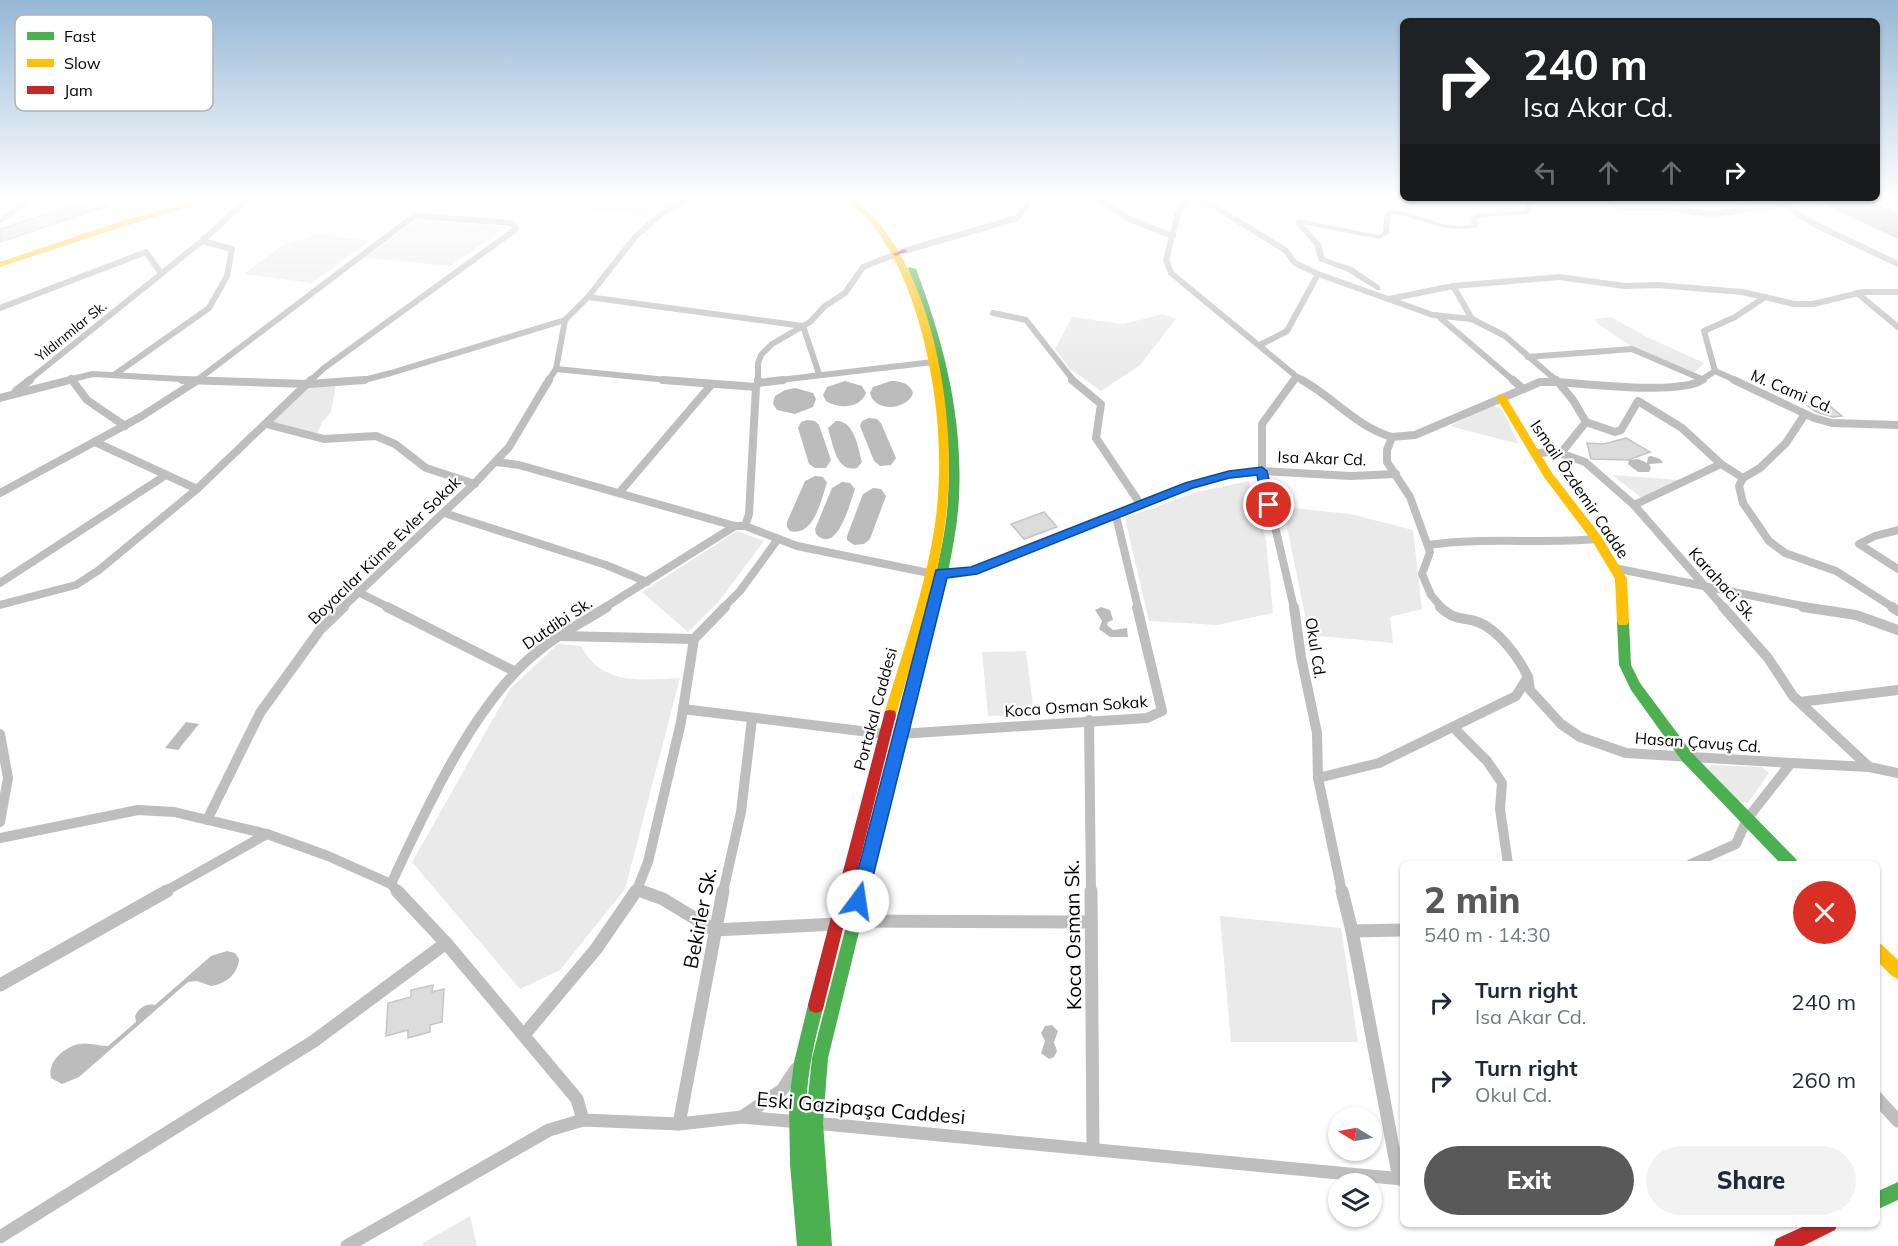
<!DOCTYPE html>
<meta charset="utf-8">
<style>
:root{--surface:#fff;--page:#f2f2f3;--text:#1f2937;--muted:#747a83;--accent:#595959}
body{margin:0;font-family:Mulish,sans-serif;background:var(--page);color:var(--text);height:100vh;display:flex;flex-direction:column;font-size:22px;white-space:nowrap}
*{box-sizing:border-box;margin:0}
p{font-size:20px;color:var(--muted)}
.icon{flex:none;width:33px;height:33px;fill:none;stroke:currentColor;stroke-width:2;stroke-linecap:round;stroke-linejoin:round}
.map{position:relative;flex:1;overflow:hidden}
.details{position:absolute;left:1400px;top:861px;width:480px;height:366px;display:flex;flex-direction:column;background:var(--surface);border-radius:9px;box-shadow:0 2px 4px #0004}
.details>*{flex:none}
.hud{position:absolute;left:1400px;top:18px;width:480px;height:183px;border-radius:9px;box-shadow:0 2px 4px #0004;background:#202124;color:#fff;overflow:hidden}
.needle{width:39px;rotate:280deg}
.tools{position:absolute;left:1328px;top:1107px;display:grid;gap:12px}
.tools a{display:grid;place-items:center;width:54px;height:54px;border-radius:50%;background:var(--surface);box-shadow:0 2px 4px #0004;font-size:30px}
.pin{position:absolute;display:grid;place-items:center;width:51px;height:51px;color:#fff;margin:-26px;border:3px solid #fff;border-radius:50%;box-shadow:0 2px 6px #0007}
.me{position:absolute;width:66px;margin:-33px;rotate:14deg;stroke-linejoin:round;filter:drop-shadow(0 0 4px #0008)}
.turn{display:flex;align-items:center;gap:21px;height:126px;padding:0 24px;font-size:27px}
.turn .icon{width:78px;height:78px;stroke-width:2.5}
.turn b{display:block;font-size:42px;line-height:51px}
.lanes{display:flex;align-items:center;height:57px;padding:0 24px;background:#0003;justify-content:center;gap:30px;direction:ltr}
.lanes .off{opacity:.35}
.round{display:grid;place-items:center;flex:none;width:63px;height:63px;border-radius:32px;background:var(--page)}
.head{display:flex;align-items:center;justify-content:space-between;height:102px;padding:0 24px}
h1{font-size:36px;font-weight:800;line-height:45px;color:var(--accent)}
.button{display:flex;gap:12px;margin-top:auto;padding:12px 24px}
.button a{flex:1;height:69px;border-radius:36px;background:var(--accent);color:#fff;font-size:24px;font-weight:800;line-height:69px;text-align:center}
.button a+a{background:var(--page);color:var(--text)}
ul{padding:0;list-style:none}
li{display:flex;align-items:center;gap:18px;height:78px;padding:0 24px}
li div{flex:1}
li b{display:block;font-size:22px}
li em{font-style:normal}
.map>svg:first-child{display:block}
.green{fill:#eaeaea}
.water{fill:#bcbcbc}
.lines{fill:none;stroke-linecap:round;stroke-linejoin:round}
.canal{fill:#bcbcbc;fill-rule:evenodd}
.building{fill:#dcdcdc;stroke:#c5c5c5;stroke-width:1.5}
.street-far3{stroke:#bebebe;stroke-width:6}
.street-far2{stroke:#bebebe;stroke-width:8}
.street-far1{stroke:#bebebe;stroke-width:10}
.street{stroke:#bebebe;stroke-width:13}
.fast{fill:#4caf50;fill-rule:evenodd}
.slow{fill:#ffc107;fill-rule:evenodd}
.jam{fill:#c62828;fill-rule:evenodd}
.route{fill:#1a73e8;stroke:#114b97;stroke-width:1.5}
.labels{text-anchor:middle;stroke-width:4.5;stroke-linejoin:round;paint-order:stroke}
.far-street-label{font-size:14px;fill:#000;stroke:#fff}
.street-label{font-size:16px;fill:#000;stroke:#fff}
.near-street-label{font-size:20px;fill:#000;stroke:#fff}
.key{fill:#fff;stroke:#b2b2b2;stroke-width:1.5}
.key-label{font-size:16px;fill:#000}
</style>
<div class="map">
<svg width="1898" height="1246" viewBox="0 0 1898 1246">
<rect width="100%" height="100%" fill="#fff"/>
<g class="green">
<path d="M553,199H678L652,214L600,212Z"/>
<path d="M416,220L507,227L450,266L364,258Z"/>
<path d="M318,234L370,241L312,283L244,274L281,246Z"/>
<path d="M1163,314L1176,319L1140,365L1101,391L1069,368L1055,349L1072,317L1123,324Z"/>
<path d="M1611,317L1647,337L1704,363L1695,372L1691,371L1631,346L1598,324L1594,319Z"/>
<path d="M336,384L331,412L322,422L316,436L269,423L309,386Z"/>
<path d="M1493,405L1502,410L1519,444L1450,426Z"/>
<path d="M1612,475L1680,480L1642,498Z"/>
<path d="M1249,481L1266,540L1273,613L1217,625L1149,621L1125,518L1197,492Z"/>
<path d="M1283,507L1350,514L1413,530L1422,609L1390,617L1393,643L1309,635Z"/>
<path d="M737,531L764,541L720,600L688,632L642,592Z"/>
<path d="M558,644L581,646C602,686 641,680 680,678L625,889L560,970L520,989L412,862L510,689Z"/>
<path d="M1026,651L1034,714L988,716L982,652Z"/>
<path d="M1711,765L1762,767L1769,773L1748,803L1738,801L1708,769Z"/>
<path d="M1220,916L1341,928L1358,1042H1231Z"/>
<path d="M470,1216L477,1246H423V1243Z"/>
</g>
<g class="water">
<path d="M1812,199H1864L1898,213V239Z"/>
<path d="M845,381L862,386L866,393C860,409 838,409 826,401L823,395L827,387Z"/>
<path d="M891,381C900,381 910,383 913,393C908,410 874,413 870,393L873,387Z"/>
<path d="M795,388L813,393L816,399L813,407L795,414L777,410L773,404L775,396L785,390Z"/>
<path d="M869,418L877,419L881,423L896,458L891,465L880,466L874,461L860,426L862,421Z"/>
<path d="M807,420L815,421L819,425L831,460L826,468H815L809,464L798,428L801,422Z"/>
<path d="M836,421C854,420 858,447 862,462L857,468C836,473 833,444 828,428Z"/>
<path d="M1651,456L1660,459L1663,463L1649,464L1651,468L1649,472H1638L1628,464L1629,460L1638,459L1647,463L1648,457Z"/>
<path d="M815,476L823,477L827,483C821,500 814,537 790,531L787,527V522L805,481Z"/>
<path d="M842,482L850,483L855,489C850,503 837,556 816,534L815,529L832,488Z"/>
<path d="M873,488L881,489L886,496L870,539L864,544L854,545L847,540V536L863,494Z"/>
<path d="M1101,607L1110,610L1113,620L1108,622L1107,625L1113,630L1127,628L1128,637H1110L1099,629L1102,621L1095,610Z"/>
<path d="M186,722L199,724L178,750L165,748Z"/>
<path d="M227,951L235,953L239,959C238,974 226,984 211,986L197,981L188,982L79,1077L62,1084L51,1078C47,1062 64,1047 79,1044C88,1042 99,1046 108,1046L136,1022L135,1016C139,1008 146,1003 155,1005L211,956Z"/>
<path d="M1052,1025L1058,1031L1054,1042L1057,1051L1054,1057L1049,1059L1041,1053L1045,1041L1041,1033L1045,1026Z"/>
</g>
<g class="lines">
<path class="canal" d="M1526,199H1532V210L1528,214L1480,217L1477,219L1478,227C1443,235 1425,218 1392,214L1390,216L1389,234L1379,239L1303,224L1321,244L1325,258L1352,267L1380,286V290H1377L1346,271L1319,261L1314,245L1296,224V221L1299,219L1378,235L1383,233L1384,215L1391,210C1419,213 1443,230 1472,225L1470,218L1476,214L1524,211Z"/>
</g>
<g class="building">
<path d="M100,200L108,206L0,242V229L88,201Z"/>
<path d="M1826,403L1842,416L1833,417L1816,412L1808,406Z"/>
<path d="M1626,438L1650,452L1628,460L1591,459L1587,443L1604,444Z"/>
<path d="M1044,512L1057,527L1024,539L1011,524Z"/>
<path d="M433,985L432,992L444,989L442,1022L430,1025V1032L408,1038V1030L386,1036L388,1003L411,997V990Z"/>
</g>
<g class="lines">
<g class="street-far3">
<path d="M1099,199L1129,219L1173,236"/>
<path d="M1194,199L1180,206L1166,260L1171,273L1297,377L1293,381"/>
<path d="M1198,199L1214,206L1285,250L1295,263L1318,274L1433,315L1472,319L1505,336L1557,381"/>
<path d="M1607,199L1611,204L1620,208H1665L1712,214L1784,205"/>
<path d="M1781,202L1812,223L1898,264"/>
<path d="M0,220L31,199"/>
<path d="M904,251L1017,218L1031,199"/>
<path d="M1453,286L1472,319"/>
<path d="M1857,293L1898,327"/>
<path d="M588,297L803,326L819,374"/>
<path d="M1389,299L1453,286L1559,277L1625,286L1657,285L1742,292L1765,297"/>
<path d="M0,308L146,252L161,273"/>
<path d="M993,313L1026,320L1074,381"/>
<path d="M1437,315L1514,381"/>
<path d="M1260,345L1287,331L1318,274"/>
<path d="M1528,357L1632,349L1704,380"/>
<path d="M556,369L677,381"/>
<path d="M1715,371L1737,381"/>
<path d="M114,375L209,308L227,276L232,249L202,241L204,238"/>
<path d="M1297,377L1305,381"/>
<path d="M71,378L73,381"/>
<path d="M28,381L202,241L248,199"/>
<path d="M64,381L93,374L215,381"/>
<path d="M196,381L414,216L512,223L516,229L324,368L310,381"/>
<path d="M343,381L364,380L391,373L565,320L588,297L636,236L661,214L688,199"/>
<path d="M548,381L556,369L565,320"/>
<path d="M758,381V363L761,355L772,344L810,322L825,306L845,293L863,267L896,254"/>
<path d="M771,381L933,362"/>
<path d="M1700,381L1715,371L1704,331L1735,317L1765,297L1794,304H1813L1863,292H1898"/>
</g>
<g class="street-far2">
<path d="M72,380L87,400L125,426"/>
<path d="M182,380L308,384L364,380"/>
<path d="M663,380L756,387L758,383L783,380"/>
<path d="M758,380V383"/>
<path d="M1072,380L1101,404L1096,438L1141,505"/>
<path d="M1294,380L1262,424V471L1294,608"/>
<path d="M1302,380C1333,397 1357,427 1392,437L1387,450V462L1410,497L1430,552L1422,574L1431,595L1442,608"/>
<path d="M1513,380L1523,389"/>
<path d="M1556,380L1558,382C1588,384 1680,395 1702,380"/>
<path d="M1734,380L1814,418L1832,423L1898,425"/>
<path d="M16,391L30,380"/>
<path d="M0,398L70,380"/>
<path d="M1805,414L1786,443L1760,468L1743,478L1739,486L1743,503L1769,541L1785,553L1836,571L1894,608"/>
<path d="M266,424L324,439L376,436L395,444L426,468L475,484"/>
<path d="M1392,437L1415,435L1540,382H1558L1573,400L1586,422"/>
<path d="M95,442L197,489"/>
<path d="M1534,453L1557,452L1585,462L1634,505L1724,608"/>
<path d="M1561,453L1586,422L1615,432L1621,430L1638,401L1682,428L1721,464L1634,505"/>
<path d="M496,462L519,465L735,526H745L797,546L929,573"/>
<path d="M1721,464L1743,478"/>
<path d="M0,493L142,416L198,380"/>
<path d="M619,493L711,385"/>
<path d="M444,513L606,565L647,582"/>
<path d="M1116,516L1138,608"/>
<path d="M745,526L749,514L756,387"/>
<path d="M1898,530L1875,536L1859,544L1898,569"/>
<path d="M1428,545C1484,537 1541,544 1597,539"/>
<path d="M1614,568L1813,608"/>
<path d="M941,574L973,571L1189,486L1229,475L1262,471L1351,476L1396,474"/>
<path d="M0,583L166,475"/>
<path d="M358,592L390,608"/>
<path d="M0,605L76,585L99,570L197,489L311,380"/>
<path d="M342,608L476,482L509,447L549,380"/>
<path d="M604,608L735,526"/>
<path d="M723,608L740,591L778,539"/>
</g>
<g class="street-far1">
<path d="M387,607L514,671"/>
<path d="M1294,607L1301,657L1317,733L1318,778L1342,892"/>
<path d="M1723,607L1768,658L1793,696L1869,767"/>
<path d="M1803,607L1856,615L1898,630"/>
<path d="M1892,607L1898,611"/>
<path d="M560,636L694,639"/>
<path d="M1528,677L1530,690L1561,724L1580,737L1626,753L1791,763"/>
<path d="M1800,702L1898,690"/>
<path d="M683,709L885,734"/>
<path d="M1089,720L1091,892"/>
<path d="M1453,727L1487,761L1502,783L1500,809L1508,864"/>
<path d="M0,734L8,778L0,822"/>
<path d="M900,734L1147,718L1162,711L1137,607"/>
<path d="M1318,778L1379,763L1516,696L1528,677C1519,658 1499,630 1478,622C1461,616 1457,622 1440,607"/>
<path d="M207,820L260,713L320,630L344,607"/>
<path d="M0,838L138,810L174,812L267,834L328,856L391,884L398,892"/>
<path d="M1691,864L1736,844L1747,819L1791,763L1869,767L1898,773"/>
<path d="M391,884C425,811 476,698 541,649C561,633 585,621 607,607"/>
<path d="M637,889L645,892"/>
<path d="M164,892L267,834"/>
<path d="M636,892L648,862L681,722L694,639L725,607"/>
<path d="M723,892L741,812L752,719"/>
</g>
<g class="street">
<path d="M397,891L446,943L577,1099L583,1120"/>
<path d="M641,891L663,899L714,930L836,924"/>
<path d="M1091,891L1093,1149"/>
<path d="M1342,891L1352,931L1399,1179"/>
<path d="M853,921L1090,922"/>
<path d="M1352,931L1402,930"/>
<path d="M0,985L167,891"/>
<path d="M524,1035L596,949L636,891"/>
<path d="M1876,1097L1898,1121"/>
<path d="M742,1117L782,1090L796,1069"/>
<path d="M814,1123L1402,1179"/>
<path d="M679,1124L723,891"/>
<path d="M0,1237L314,1041L446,943"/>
<path d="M347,1246L549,1130L583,1120L679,1124L742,1117L800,1122"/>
</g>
<g class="fast">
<path d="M909,267L916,269C944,343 963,417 959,497C958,524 952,551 947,578L941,582L935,578C941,551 947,524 948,497C953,417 935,343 908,269Z"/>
<path d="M1623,618L1629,622L1631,665L1640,683L1692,753L1796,859L1798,864H1781L1682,761L1631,690L1619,665L1617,622Z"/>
<path d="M863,880L868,882L870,887L828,1058L823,1123L832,1246H797L790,1164L789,1102L794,1062L808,1005L810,999L816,997L822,999L824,1005C814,1042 806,1077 806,1116L812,1058L856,887L858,882Z"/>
<path d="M1898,1182V1200L1876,1210V1192Z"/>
</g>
<g class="slow">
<path d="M202,199H216L125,226L0,267V262L119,222Z"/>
<path d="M847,199H856C863,207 872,213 878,222C938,294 957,426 946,517C938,584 915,650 896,715L895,719L890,720L885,719L884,715C903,650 927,585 936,517C943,458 938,399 924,341C914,301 898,258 873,225C866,216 856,208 847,199Z"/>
<path d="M1501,394L1506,397L1552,473L1601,536L1627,579L1629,622L1627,625H1619L1617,622L1615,579L1593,542L1544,477L1496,397Z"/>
<path d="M1876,942L1881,944L1898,960V979L1892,976L1876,960Z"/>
</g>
<g class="jam">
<path d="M904,249L908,251L896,256L892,254Z"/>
<path d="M941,574L947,578L870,887L868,892L863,894L858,892L856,887L935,578Z"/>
<path d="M890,710L895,711L896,715L824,1005L822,1011L816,1013L810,1011L808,1005L884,715L885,711Z"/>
<path d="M1809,1224H1838L1835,1230L1803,1246H1774L1776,1239Z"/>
</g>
</g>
<linearGradient id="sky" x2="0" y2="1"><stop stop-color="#96b7d6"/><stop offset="0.53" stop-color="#fff"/><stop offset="1" stop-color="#fff" stop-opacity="0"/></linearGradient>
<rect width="1898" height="374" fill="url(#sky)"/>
<path class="route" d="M1262,467L1267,471L1275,505L1273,508L1269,509L1263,505L1257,475L1229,478L1193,488L977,574L947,578L867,901L864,906L858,908L852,906L850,901L936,570L971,567L1185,483L1229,471Z"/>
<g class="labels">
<g class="far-street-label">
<text transform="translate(71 331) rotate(-39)" y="5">Yıldırımlar Sk.</text>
</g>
<g class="street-label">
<text transform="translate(1792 391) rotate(23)" y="6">M. Cami Cd.</text>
<text transform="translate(1322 458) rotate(2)" y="6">Isa Akar Cd.</text>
<text transform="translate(1580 489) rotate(56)" y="6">Ismail Ôzdemir Cadde</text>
<text transform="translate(384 550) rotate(-44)" y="6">Boyacılar Küme Evler Sokak</text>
<text transform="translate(1723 584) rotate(48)" y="6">Karahaci Sk.</text>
<text transform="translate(557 623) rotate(-34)" y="6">Dutdibi Sk.</text>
<text transform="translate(1316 648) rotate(81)" y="6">Okul Cd.</text>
<text transform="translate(1076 706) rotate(-4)" y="6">Koca Osman Sokak</text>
<text transform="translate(875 709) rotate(-75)" y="6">Portakal Caddesi</text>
<text transform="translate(1698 742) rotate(4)" y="6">Hasan Çavuş Cd.</text>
</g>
<g class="near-street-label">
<text transform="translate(700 918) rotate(-79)" y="7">Bekirler Sk.</text>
<text transform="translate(1073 935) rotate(-91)" y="7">Koca Osman Sk.</text>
<text transform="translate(861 1108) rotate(5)" y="7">Eski Gazipaşa Caddesi</text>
</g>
</g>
<rect x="15" y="15" width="198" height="96" rx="9" class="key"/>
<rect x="27" y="32" width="27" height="8" fill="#4caf50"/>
<rect x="27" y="59" width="27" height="8" fill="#ffc107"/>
<rect x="27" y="86" width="27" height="8" fill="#c62828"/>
<g class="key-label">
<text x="64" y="42">Fast</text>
<text x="64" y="69">Slow</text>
<text x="64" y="96">Jam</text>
</g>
</svg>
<div class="tools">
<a><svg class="needle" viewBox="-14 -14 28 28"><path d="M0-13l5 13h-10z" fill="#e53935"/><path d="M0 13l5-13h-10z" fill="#747a83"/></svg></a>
<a><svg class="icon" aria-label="layers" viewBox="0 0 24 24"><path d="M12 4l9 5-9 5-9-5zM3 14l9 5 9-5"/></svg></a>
</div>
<div class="pin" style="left:1269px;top:505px;background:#d93025"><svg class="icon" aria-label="arrive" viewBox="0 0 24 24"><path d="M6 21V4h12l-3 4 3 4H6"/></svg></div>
<svg class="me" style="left:858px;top:901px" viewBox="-20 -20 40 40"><circle r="19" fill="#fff"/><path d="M0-13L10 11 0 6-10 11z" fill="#1a73e8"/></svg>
<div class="hud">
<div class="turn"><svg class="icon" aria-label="right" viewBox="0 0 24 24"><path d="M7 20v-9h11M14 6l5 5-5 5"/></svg><div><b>240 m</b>Isa Akar Cd.</div></div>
<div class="lanes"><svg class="icon off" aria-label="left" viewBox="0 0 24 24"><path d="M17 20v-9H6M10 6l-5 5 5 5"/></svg><svg class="icon off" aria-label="ahead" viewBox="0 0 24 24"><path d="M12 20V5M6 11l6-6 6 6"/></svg><svg class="icon off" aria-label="ahead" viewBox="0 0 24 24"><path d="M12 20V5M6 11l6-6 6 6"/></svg><svg class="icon" aria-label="right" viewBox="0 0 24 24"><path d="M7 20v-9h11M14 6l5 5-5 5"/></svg></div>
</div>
<section class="details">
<div class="head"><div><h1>2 min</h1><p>540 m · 14:30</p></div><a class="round" style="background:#d93025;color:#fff"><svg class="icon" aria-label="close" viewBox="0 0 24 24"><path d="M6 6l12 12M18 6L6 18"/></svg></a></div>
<ul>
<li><svg class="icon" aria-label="right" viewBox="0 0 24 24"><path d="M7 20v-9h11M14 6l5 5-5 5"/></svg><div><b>Turn right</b><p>Isa Akar Cd.</p></div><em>240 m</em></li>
<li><svg class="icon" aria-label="right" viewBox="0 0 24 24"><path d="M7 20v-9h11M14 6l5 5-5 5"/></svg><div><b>Turn right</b><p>Okul Cd.</p></div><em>260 m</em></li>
</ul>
<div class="button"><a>Exit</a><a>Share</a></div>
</section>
</div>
